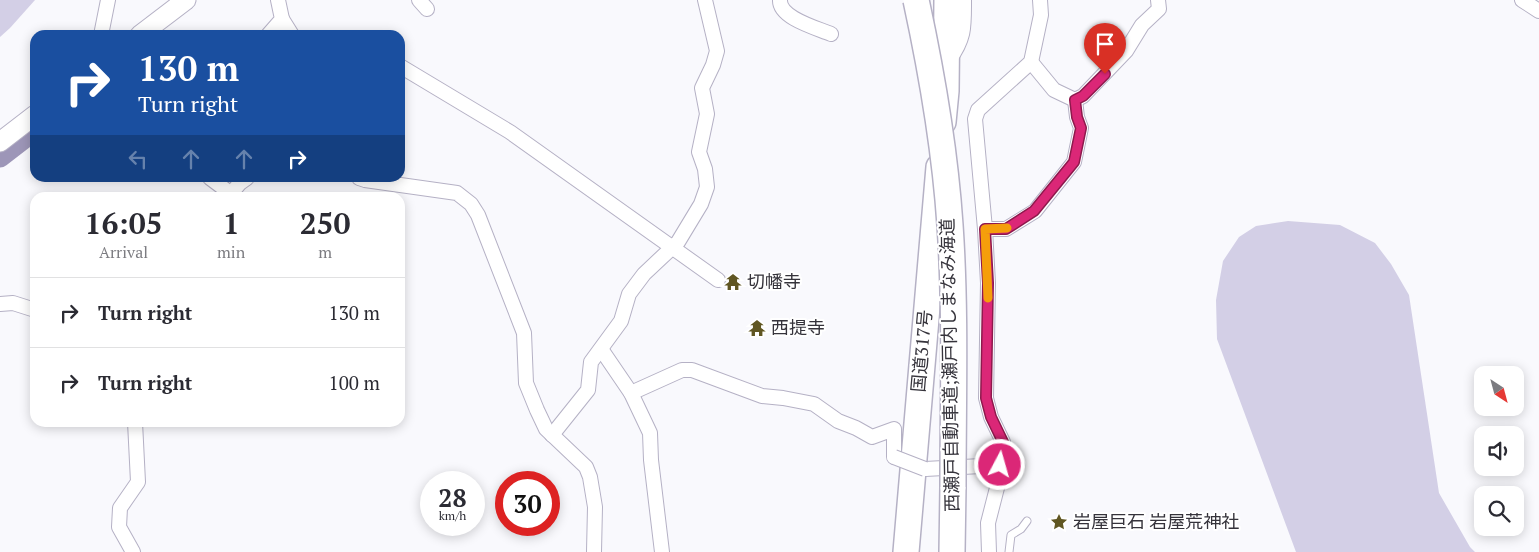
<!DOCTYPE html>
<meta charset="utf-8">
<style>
:root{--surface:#fff;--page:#f7f7f7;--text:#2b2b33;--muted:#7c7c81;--line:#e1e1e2}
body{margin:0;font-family:"PT Serif","Noto Sans JP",serif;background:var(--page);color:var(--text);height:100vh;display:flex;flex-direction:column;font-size:19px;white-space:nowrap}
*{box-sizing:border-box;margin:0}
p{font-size:16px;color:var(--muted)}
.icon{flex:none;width:28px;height:28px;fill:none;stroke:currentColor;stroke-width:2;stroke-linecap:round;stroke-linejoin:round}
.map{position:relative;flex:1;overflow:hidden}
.side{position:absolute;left:30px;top:192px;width:375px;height:235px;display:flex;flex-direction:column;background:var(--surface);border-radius:15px;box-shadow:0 2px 12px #0003}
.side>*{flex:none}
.banner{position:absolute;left:30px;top:30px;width:375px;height:152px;border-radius:15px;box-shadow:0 2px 12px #0003;background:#1a4fa0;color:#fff;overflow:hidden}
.needle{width:32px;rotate:144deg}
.controls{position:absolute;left:1474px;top:366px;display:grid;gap:10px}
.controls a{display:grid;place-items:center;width:50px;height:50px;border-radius:10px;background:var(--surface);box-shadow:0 2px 12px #0003;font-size:25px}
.speed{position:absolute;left:420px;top:471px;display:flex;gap:10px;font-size:25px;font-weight:700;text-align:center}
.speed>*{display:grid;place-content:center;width:65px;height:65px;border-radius:50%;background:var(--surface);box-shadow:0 2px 12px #0003;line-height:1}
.speed small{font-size:12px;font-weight:400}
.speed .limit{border:8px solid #d22;background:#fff;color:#111}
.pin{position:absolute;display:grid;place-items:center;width:42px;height:42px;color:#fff;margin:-51px -21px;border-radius:50% 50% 50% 0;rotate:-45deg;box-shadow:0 0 5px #0007}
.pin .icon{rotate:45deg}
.me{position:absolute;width:55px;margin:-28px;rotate:6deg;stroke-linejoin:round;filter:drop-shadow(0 0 4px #0008)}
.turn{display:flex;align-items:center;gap:18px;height:105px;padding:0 25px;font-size:22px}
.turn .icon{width:65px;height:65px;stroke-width:2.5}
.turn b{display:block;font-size:35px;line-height:42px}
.lanes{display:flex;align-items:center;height:48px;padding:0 25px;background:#0003;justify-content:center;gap:25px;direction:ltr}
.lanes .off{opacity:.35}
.eta{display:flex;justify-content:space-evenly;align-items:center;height:85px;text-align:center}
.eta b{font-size:30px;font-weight:700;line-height:35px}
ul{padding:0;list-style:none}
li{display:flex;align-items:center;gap:15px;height:70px;padding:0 25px;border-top:1px solid var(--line)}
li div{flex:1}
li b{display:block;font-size:19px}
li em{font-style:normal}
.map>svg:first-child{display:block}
.green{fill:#d3cfe6}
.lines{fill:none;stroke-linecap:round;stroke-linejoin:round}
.river{stroke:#9d96b8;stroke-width:21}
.lane-casing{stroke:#b5b1c5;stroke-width:9}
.street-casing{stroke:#b5b1c5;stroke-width:16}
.secondary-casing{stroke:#b5b1c5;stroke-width:21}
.highway-casing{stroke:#b5b1c5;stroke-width:28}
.lane{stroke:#fff;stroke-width:7}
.street{stroke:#fff;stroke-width:14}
.secondary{stroke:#fff;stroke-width:19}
.highway{stroke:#fff;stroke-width:25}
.street-bridge-casing{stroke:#b5b1c5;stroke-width:16;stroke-linecap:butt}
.highway-bridge-casing{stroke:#b5b1c5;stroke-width:28;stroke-linecap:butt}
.street-bridge{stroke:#fff;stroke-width:14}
.highway-bridge{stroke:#fff;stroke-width:25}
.route-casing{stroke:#8e194d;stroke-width:12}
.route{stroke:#db2777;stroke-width:9}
.slow{stroke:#f59e0b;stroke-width:9}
.labels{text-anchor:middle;stroke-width:4;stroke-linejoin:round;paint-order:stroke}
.poi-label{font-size:18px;fill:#35333b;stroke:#fff;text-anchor:start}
.street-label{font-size:18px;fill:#35333b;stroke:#fff}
</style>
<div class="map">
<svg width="1539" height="552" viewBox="0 0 1539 552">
<rect width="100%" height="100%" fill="#f9f9fd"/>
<g class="green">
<path d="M0,0H35L10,28L0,37Z"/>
<path d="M1288,221L1340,225L1375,243L1391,264L1409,295L1439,493L1470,547L1475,552H1296L1217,339L1216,300L1223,261L1239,237L1256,226Z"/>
</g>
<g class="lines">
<path class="river" d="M0,157L35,130"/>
<g class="lane-casing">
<path id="lane" d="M1009,552L1011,535L1021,529L1027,521"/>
</g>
<g class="street-casing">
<g id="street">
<path d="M419,0L427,9"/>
<path d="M780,0C779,18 817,28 831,34"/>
<path d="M1522,0L1539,11"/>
<path d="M282,19L292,35"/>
<path d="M101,35L108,0"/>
<path d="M268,35L282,19L278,0"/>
<path d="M949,60C965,38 964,27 964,0"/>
<path d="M1031,62L1054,90L1075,100L1083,96L1126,51L1142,25L1159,9L1158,0"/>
<path d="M400,66L510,132L718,280"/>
<path d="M210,178L230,193"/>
<path d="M359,178L365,180L457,193L471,204L478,215L524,333L526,383L537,410L546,429L586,467L590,477L595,507L594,552"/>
<path d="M227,198L240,183L247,178"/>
<path d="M985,229H1006L1035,211L1074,162L1081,128L1077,117L1075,100"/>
<path d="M0,304L13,303L35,310"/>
<path d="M601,349L631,393L650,433L651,460L662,552"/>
<path d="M631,393L682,370H692L762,396L783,398L814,404L838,421L856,428L872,437L894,429V457"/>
<path d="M552,435L588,390L591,362L621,321L629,294L644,274L678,242L701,204L707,187L705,169L699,152L707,114L702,88L713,65L717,51L705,0"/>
<path d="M925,469L1000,465"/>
<path d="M133,552L119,527L120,508L138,482L135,422"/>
<path d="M989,552L988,523L999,480L1003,442L991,417L986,398L988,283L985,229L975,119L978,110L1031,62L1041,15L1040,0"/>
</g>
</g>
<g class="secondary-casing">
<g id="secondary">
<path d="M140,35L186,0"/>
<path d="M0,142L35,115"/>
</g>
</g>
<g class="highway-casing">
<g id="highway">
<path d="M943,122L946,91L947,0"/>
<path d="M906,552L939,167"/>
<path d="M952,552L953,487"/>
</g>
</g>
<use href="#lane" class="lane"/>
<use href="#street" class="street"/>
<use href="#secondary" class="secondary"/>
<use href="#highway" class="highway"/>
<g class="street-bridge-casing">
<path id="street-bridge" d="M894,457L925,469"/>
</g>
<g class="highway-bridge-casing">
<path id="highway-bridge" d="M916,0C932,74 945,150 950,225C956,312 953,400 953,487"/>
</g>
<use href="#street-bridge" class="street-bridge"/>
<use href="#highway-bridge" class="highway-bridge"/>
</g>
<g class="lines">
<g class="route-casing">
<path id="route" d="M1000,465L1003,442L991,417L986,398L988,283L985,229H1006L1034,211L1074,162L1081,128L1077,117L1075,100L1083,96L1105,74"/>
</g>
<use href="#route" class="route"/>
<path class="slow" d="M988,298L985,229L1007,228"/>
</g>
<defs>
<g id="temple-bare" transform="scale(1.35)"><path d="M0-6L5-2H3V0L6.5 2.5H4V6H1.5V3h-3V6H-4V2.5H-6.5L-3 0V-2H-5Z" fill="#605622" stroke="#fff" stroke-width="2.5" paint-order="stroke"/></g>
<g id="sight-bare" transform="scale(1.35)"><path d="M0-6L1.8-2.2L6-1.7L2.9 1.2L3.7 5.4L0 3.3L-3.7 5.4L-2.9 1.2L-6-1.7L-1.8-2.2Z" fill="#605622" stroke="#fff" stroke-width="2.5" paint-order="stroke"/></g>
</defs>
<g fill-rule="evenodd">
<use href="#temple-bare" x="733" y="282"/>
<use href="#temple-bare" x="757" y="328"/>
<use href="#sight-bare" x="1059" y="522"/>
</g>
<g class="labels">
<g class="poi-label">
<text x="747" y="288">切幡寺</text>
<text x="771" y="334">西提寺</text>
<text x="1073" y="528">岩屋巨石 岩屋荒神社</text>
</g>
<g class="street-label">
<text transform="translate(922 351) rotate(-85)" y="6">国道317号</text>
<text transform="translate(950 365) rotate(-91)" y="6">西瀬戸自動車道;瀬戸内しまなみ海道</text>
</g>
</g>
</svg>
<div class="controls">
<a><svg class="needle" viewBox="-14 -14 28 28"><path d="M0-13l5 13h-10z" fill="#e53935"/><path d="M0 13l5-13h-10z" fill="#7c7c81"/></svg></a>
<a><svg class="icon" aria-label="sound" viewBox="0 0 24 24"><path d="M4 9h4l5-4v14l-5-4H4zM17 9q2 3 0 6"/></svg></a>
<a><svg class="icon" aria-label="search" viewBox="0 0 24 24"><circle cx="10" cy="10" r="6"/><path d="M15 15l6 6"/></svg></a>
</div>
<div class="speed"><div>28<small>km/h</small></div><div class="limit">30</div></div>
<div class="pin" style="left:1105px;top:74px;background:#d93025"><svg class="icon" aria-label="arrive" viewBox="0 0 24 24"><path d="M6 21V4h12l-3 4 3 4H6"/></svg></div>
<svg class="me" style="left:1000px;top:465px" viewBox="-20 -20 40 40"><circle r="17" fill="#db2777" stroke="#fff" stroke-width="3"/><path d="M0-11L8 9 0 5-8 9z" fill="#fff"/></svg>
<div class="banner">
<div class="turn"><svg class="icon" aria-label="right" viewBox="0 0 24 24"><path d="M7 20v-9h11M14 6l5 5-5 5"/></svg><div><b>130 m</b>Turn right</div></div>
<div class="lanes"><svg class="icon off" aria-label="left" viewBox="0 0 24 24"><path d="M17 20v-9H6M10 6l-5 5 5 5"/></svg><svg class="icon off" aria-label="ahead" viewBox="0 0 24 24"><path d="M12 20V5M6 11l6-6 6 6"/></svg><svg class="icon off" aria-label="ahead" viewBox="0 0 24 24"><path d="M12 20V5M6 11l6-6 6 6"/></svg><svg class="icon" aria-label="right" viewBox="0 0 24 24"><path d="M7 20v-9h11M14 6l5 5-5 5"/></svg></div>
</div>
<section class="side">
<div class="eta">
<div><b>16:05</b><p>Arrival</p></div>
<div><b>1</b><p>min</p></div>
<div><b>250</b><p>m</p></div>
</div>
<ul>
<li><svg class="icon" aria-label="right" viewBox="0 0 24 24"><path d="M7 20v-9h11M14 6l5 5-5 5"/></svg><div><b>Turn right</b></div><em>130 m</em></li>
<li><svg class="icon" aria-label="right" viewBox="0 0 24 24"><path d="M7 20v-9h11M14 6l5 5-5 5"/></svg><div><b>Turn right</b></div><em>100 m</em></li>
</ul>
</section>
</div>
